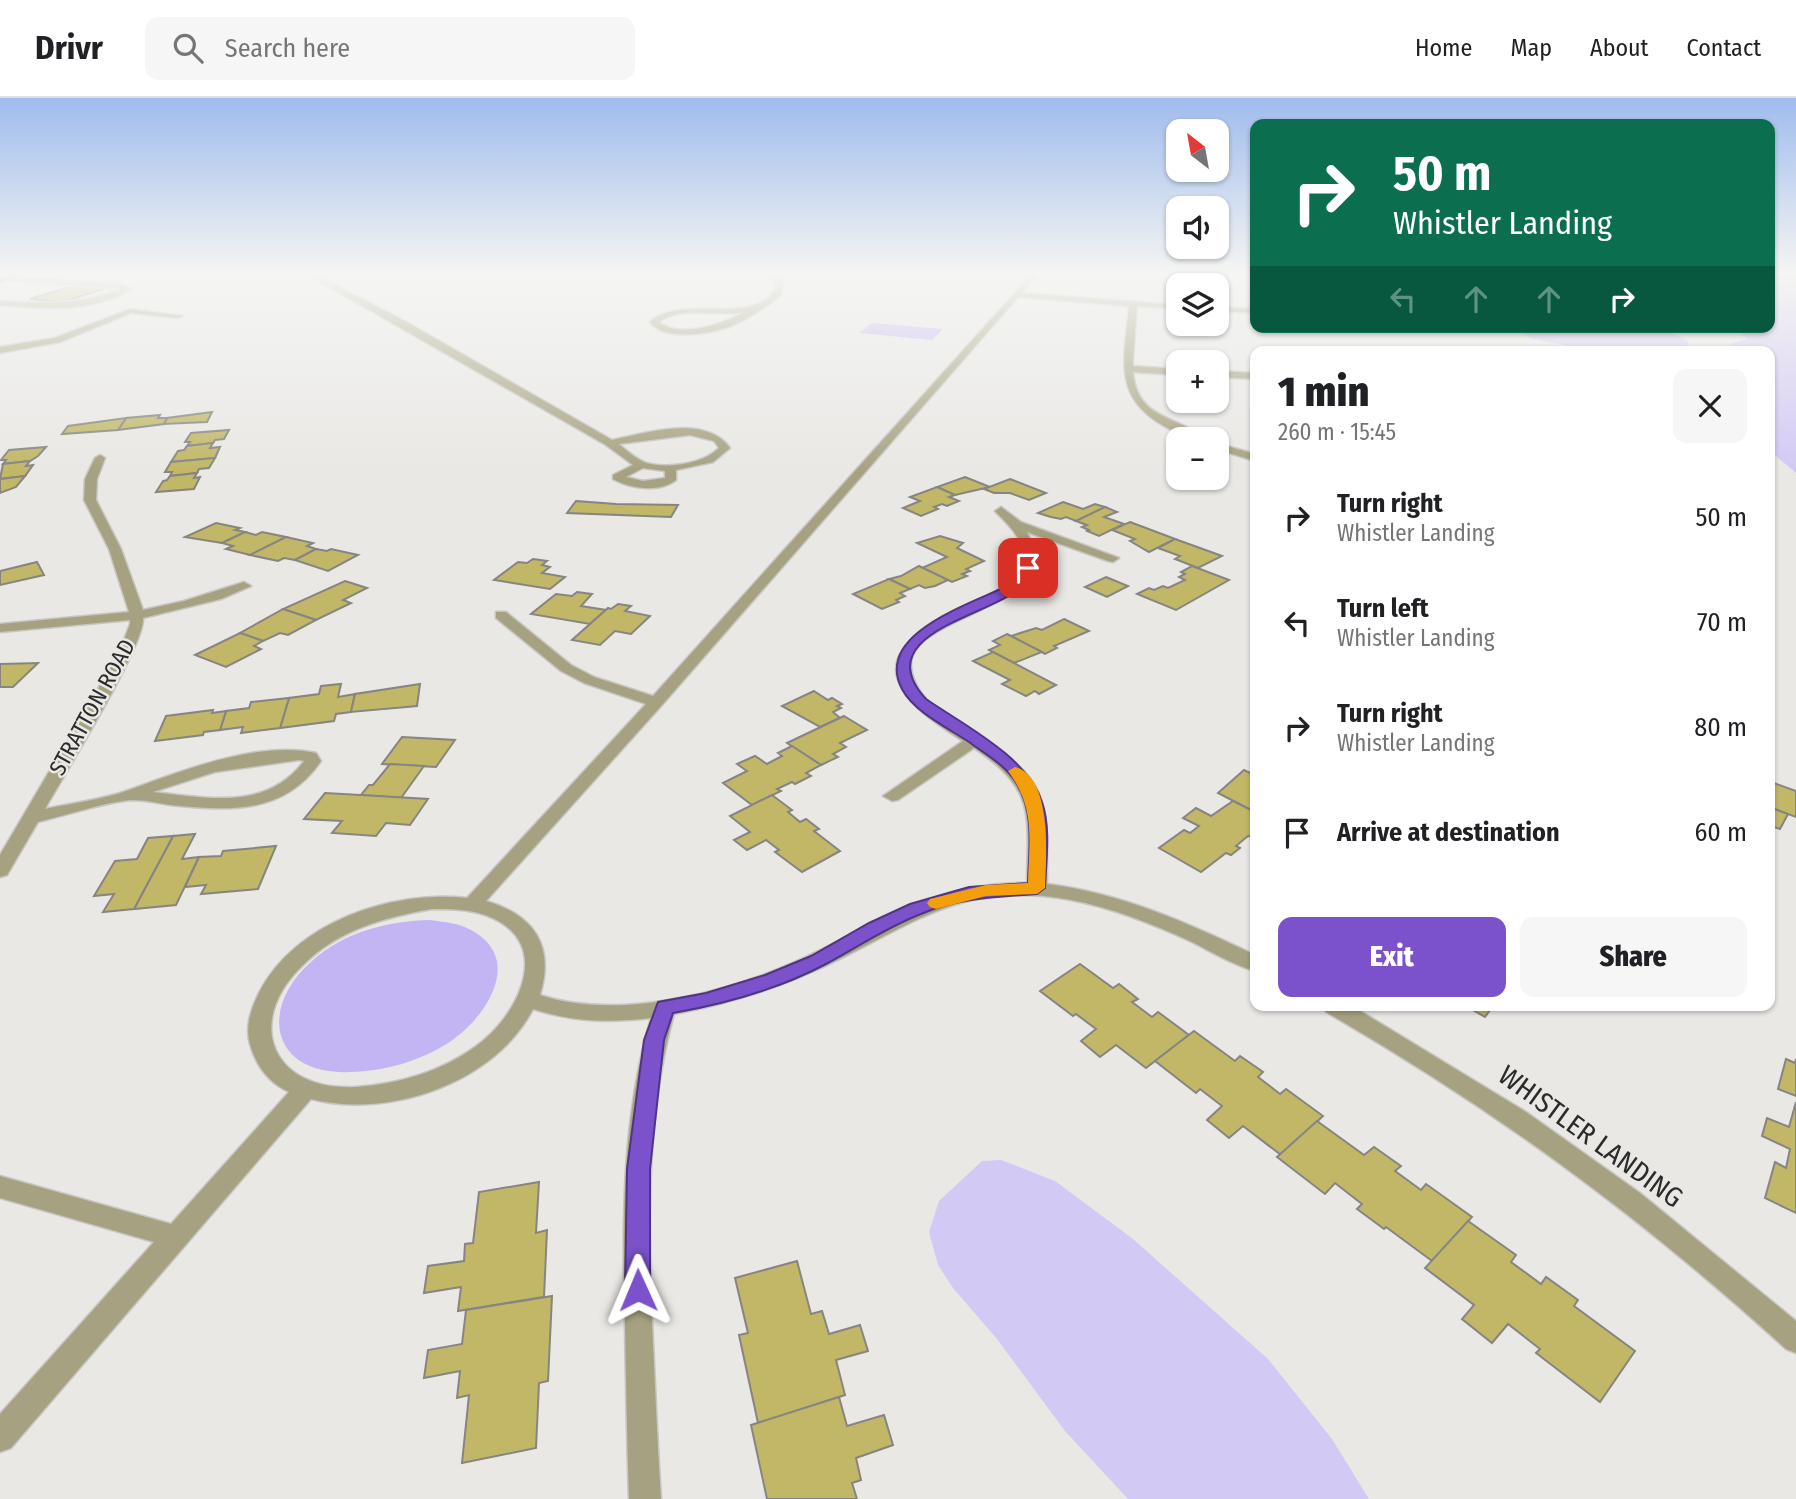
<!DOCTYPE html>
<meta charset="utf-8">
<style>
:root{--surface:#fff;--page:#f6f6f6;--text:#202124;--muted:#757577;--line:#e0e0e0;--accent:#7b52cb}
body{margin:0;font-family:"Fira Sans Condensed",sans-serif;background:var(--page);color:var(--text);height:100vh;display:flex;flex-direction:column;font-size:26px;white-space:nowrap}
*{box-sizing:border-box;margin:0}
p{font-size:23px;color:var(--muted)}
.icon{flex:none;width:38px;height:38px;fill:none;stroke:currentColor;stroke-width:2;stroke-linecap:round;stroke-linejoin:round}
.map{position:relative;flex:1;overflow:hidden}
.details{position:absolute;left:1250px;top:248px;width:525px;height:665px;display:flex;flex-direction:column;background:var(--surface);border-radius:14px;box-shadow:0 2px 5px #0004}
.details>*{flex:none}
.banner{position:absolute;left:1250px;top:21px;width:525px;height:214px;border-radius:14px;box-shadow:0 2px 5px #0004;background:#0b6e4f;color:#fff;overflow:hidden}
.needle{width:46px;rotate:329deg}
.controls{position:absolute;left:1166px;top:21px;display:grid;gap:14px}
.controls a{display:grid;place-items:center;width:63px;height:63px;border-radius:14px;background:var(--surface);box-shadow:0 2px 5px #0004;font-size:35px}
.pin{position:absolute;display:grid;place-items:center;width:60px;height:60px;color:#fff;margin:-30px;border-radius:14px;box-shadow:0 4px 10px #0006}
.me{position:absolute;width:77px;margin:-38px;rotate:359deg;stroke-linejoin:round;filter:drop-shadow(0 0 5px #0008)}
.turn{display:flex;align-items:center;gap:24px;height:147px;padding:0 28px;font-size:32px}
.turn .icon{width:91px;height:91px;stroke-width:2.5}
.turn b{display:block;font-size:49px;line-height:60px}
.lanes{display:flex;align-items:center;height:66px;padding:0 28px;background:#0003;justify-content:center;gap:35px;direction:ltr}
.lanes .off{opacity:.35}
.round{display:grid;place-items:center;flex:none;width:74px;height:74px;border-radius:14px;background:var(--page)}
.headline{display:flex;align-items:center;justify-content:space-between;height:119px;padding:0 28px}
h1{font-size:42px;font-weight:800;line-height:52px}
.primary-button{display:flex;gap:14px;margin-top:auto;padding:14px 28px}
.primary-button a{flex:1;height:80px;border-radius:14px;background:var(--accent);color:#fff;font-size:28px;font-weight:800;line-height:80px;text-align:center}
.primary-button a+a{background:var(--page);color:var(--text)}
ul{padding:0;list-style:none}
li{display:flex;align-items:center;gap:21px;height:105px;padding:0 28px}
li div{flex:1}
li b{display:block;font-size:26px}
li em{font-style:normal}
header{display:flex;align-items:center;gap:42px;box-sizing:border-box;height:98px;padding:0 35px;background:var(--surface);border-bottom:2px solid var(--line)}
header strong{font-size:33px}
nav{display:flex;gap:38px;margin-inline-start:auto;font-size:24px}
.search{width:490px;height:63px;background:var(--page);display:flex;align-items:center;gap:18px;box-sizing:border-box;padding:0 24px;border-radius:14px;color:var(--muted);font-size:26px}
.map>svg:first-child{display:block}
.green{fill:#c3b5f3}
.water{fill:#d3c9f5}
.building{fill:#c1b767;stroke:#868582;stroke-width:2}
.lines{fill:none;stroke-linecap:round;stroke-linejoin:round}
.minor-casing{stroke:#c7c6c3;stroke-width:3}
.major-casing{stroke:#c7c6c3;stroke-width:3}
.minor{fill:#a6a281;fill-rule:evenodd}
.major{fill:#6f6725;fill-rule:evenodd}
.route{fill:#7b52cb;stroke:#503584;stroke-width:2}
.slow{fill:#f59e0b}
.labels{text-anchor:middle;stroke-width:5;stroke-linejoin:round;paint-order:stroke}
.street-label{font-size:23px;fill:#2b2b2a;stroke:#e9e8e5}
.near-street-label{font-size:28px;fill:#2b2b2a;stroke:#e9e8e5}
</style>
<header>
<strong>Drivr</strong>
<div class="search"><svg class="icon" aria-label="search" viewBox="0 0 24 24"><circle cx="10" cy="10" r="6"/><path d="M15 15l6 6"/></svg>Search here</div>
<nav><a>Home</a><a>Map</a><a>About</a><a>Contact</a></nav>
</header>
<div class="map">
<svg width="1796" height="1401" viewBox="0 0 1796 1401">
<rect width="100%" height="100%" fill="#e9e8e5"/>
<g class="green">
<path d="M872,225L943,231L932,242L859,235Z"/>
<path d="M430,822C444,824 459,825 471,832C525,861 486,919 451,943C421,963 386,973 350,974C272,978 257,911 312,863C344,834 388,823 430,822Z"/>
</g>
<g class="water">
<path d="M1769,177H1796V375L1769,352V254H1730L1728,250L1733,245L1747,241L1740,234L1728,229H1769Z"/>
<path d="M1510,229C1546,229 1666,220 1689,245L1682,254H1601L1533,241Z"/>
<path d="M1001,1062L1055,1083L1133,1141L1268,1261L1332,1341L1369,1401H1128L1065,1333L997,1241L953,1190L938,1167L929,1134L939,1103L982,1063Z"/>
</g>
<g class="building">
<path d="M76,187L107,190L62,204L30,201Z"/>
<path d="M212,314L207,324L164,326L167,320Z"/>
<path d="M160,317L158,320H167L164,326L118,332L126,320Z"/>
<path d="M126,320L118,332L62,336L68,328Z"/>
<path d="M229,332L224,341L215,342L213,345L187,348L190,344H185L191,335Z"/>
<path d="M213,345L210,350L220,349L215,360L171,364L178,353L184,352L187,348Z"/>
<path d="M46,349L38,358L30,363L3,366L6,362H1L9,352Z"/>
<path d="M215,360L209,370L199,371L197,375L170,378L172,374H165L171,364Z"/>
<path d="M30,363L26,368L33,367L25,378L0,381L3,366Z"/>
<path d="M197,375L194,380L200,379L194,391L156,394L163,383L167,382L170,378Z"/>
<path d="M25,378L16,389L0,395V381Z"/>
<path d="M965,379L990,389L955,397L937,389Z"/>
<path d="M1010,381L1046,395L1029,402L1010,395H994L984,391Z"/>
<path d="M937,389L955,397L949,399L959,403L947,408L942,406L934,409L938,411L921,418L903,410L920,403L910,399Z"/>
<path d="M576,403L616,406L678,407L671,419L567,415Z"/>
<path d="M1063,404L1083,411L1095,406L1105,409L1076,423L1066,419L1061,421L1051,419L1038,415Z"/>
<path d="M1105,409L1117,414L1104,419L1124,426L1099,438L1087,433L1089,432L1082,429L1087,427L1076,423Z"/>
<path d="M1130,424L1175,441L1149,454L1130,443L1135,441L1112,432Z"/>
<path d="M216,425L240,430L235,432L245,434L222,445L185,439Z"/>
<path d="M245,434L256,437L262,434L286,439L250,457L226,451L233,448L222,445Z"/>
<path d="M940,438L963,445L957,450L984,463L966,471L970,473L962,476L967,478L952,484L922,470L947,459L917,445Z"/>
<path d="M286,439L313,445L307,448L316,451L295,462L284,460L278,463L250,457Z"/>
<path d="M1175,441L1222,458L1198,470L1175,461L1180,458L1158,450Z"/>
<path d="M316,451L327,453L331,451L358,457L328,473L295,462Z"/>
<path d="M533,461L547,463L542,467L550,469L542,475L565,479L550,491L494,482L518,464L527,465Z"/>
<path d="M37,464L44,477L0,487V473Z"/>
<path d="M919,468L948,482L935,488L925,490L919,487L910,491L889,481L901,478Z"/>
<path d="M1192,468L1229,482L1176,512L1137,496L1149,490L1154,492L1163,488L1168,490L1185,482L1179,479L1185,476L1181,474Z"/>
<path d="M1106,479L1128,488L1107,499L1085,489Z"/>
<path d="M889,481L910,491L900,495L905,498L896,502L899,504L882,511L853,496Z"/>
<path d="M345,483L367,490L343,502L351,505L316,522L283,511Z"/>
<path d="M577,494L592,496L581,508L606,512L590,526L531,516L556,496L572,498Z"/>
<path d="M618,506L631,508L625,513L650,518L631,536L615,533L600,547L572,542L608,510L611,511Z"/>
<path d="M283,511L316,522L288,537L280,535L263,543L240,535Z"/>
<path d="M1064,521L1089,533L1054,548L1057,550L1045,556L1011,538L1036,530L1042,532Z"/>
<path d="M240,535L263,543L254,548L261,551L226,569L195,557Z"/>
<path d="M1007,536L1011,538L1042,554L1014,565L989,552L1000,547L993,543Z"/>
<path d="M993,554L1056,587L1039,596L1035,593L1026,598L1002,586L1010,582L973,563Z"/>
<path d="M38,565L13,589H0V566Z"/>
<path d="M341,586L338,599L355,596L351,614L336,616L334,623L280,630L289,600L319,596L321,588Z"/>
<path d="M420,586L417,608L351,614L355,596Z"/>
<path d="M814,593L828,602L832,600L842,606L837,608L841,610L833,614L840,620L820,629L782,608Z"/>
<path d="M289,600L280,630L241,635L243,629L220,632L226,613L249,610L251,604Z"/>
<path d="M213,612L212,615L226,613L220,632L204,634L203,637L155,643L166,618Z"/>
<path d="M844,618L867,632L840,645L846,649L833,656L838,659L821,667L787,645Z"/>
<path d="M402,639L455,642L436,669L382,666Z"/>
<path d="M792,648L821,667L806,675L811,678L795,686L792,684L777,691L781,693L752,707L723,685L747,673L737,666L755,658L767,666L782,658L778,655Z"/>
<path d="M390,666L424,668L401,700L361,697L369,687H373Z"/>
<path d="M1244,672L1250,675L1255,672V714L1218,695Z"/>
<path d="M1771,684L1796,693V719L1769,709Z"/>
<path d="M325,695L361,697L428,701L410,727L386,725L376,738L332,735L342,723L304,721Z"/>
<path d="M772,697L792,712L788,714L800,724L806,721L819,731L814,733L840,753L802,774L775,754L779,752L766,742L747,752L734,742L750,734L730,718Z"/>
<path d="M1233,703L1255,714V739L1248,738L1236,748L1240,750L1231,757L1226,755L1201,774L1159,750L1184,732L1190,735L1199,728L1183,720L1196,710L1211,718Z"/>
<path d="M1769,709L1788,716L1780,731L1774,729L1769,737Z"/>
<path d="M195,736L182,761L199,759L176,807L134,811L173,738Z"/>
<path d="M173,738L134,811L103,814L114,796L94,798L115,763L137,761L148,740Z"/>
<path d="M276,748L258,791L201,796L206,787L185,789L199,759L221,758L223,753Z"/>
<path d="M1080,866L1113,890L1119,886L1138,901L1132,904L1152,919L1158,914L1189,937L1146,970L1116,947L1100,959L1081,943L1096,931L1076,916L1073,918L1040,893Z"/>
<path d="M1466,908H1493L1485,919Z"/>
<path d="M1194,933L1235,963L1240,958L1263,974L1258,979L1280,996L1286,991L1323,1018L1281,1057L1243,1028L1229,1040L1207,1022L1222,1008L1200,991L1196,995L1155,963Z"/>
<path d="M1786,961L1795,965L1796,961V998L1778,991Z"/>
<path d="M1796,1004V1115L1765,1100L1775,1064L1786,1070L1790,1051L1762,1038L1767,1020L1789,1029Z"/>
<path d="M1317,1023L1364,1057L1374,1049L1401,1068L1395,1073L1421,1092L1426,1086L1472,1119L1432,1163L1386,1129L1384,1131L1357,1111L1362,1106L1335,1085L1325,1096L1277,1059Z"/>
<path d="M539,1084L536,1135L547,1132L544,1199L458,1213L461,1189L424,1195L428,1168L464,1163L465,1146L473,1145L479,1094Z"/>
<path d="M1468,1123L1516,1157L1511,1164L1541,1186L1546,1179L1578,1202L1574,1208L1635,1253L1600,1304L1536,1255L1540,1251L1508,1226L1492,1245L1462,1221L1474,1207L1425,1170Z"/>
<path d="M797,1163L811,1216L822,1213L829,1236L860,1227L868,1253L836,1262L845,1297L758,1325L739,1237L748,1235L735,1180Z"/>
<path d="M552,1198L548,1283L539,1285L536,1350L462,1365L469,1297L457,1300L460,1273L424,1280L428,1252L462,1246L466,1212Z"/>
<path d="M839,1299L847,1328L884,1317L893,1347L856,1360L861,1382L852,1385L857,1401H767L751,1327Z"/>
</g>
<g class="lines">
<g class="minor-casing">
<g id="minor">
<path d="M308,177H316L401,221L612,342C647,335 705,316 730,350L713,364L676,372V382C659,395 631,391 613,381V377L633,367L606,347ZM690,337L714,343L719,350C703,366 668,371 646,365C636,361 627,353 619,346ZM643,370L665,373V380L643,383L626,379Z"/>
<path d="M766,177H773L784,184L781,197C767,209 746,222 729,229C708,236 664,243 650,224C681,194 760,232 777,187ZM744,214C724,226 679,241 659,224C681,207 717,219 744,214Z"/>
<path d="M1031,177H1038L1022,195L1178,207V211L1137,208L1133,261V268L1178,271V277L1133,274C1137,323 1179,317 1205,341C1189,341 1178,336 1164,328C1111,298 1125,259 1129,208L1018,199L662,607L486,803C534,817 555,848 540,897C621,924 734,893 808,858C886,822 937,784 1027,785C1028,717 1036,691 974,650L898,702L892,703L883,698L963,643C938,627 881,592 900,556C924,510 1021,505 1023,457C1023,439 1006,425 995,413L1001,409L1021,424L1119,460L1113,464L1108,463L1027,434C1029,440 1035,447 1036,454C1046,512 906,519 911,569C917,627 1016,640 1039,696C1050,725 1046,756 1047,786C1121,795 1188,825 1255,857V873C1233,867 1212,854 1192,844C1153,826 1113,810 1071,802C962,781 913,827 821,870C774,891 724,907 674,916C646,1017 648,1121 652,1224C655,1283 657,1342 661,1401H629C627,1343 626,1284 625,1226C622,1123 622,1019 651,920C609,925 573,924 533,911C495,985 389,1021 311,1001L11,1350L0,1354V1316L154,1144L0,1100V1078L171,1126L289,994C269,985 256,968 250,946C245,928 251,911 259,895C295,824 392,792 467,800L646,606L584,585L561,573L496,520V514H506L571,567L594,579L653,598ZM432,811C449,811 468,811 485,817C556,842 520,917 475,949C440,974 398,986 356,989C272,994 243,924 303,867C338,832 385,819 432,811Z"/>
<path d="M5,178L118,185L131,191C95,215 41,211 0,207V203C41,206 81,207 121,191L2,182Z"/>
<path d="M1216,209L1255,211V215L1216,213Z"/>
<path d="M130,211L182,218L178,220L131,215L60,244L0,255V249L55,240Z"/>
<path d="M1216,273L1255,275V281L1216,279Z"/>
<path d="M1216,345L1255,356V363L1216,351Z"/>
<path d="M100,357L105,360L97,381L96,402L121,451L143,512L184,503L244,484L251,488L221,501L143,520C146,546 62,680 45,711C72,705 102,702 129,692C181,673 260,642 316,655L321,663C284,717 229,713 170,707C158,705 145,702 133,702C108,703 64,718 38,724L7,777L0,779V757L119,555L130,526V522L0,534V526L129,514L109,451L84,402L85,381L95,360ZM299,662L304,663C267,713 207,700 153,694L215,674Z"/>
<path d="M1323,908H1352L1526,1014L1640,1095L1796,1223V1255L1786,1251C1640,1118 1497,1013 1326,914Z"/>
</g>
</g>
<g class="major-casing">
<path id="major" d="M12,177H22L0,184V180Z"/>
</g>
<use href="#minor" class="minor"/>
<use href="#major" class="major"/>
</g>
<linearGradient id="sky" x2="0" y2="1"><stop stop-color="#9fbced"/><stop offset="0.47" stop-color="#f5f5f3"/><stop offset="1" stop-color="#f5f5f3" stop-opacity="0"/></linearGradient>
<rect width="1796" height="373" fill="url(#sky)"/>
<path class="route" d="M1023,467L1033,470C1029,479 1025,486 1018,492C983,519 868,538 926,601C962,626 1028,659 1042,704C1051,730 1046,763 1045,790L1037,796C997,799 958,800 921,816C887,829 858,849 826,866C779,891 724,906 673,915L664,942L650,1071V1192L646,1200L638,1203L629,1200L625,1192L627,1071L644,942L658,904L706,895L765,877L811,858L869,825L910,806L969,789L1028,785C1029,752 1035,716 1017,686C1007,668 985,656 969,644C948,630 914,614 902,591C873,536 971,506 1007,488L1017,479Z"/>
<path class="slow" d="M1015,669C1053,678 1046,761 1045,790L1037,796L986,798L936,811L930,809L927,805L930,801L986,787L1028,785C1029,742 1036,710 1008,673Z"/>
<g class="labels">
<g class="street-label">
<text transform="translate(92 609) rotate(-61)" y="8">STRATTON ROAD</text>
</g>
<g class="near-street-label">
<text transform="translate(1591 1038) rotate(36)" y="10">WHISTLER LANDING</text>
</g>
</g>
</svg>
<div class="controls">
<a><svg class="needle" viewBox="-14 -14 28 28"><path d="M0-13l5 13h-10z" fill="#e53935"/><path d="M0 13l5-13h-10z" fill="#757577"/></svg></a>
<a><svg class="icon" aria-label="sound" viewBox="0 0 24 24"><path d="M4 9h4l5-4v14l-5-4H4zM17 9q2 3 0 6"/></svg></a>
<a><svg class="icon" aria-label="layers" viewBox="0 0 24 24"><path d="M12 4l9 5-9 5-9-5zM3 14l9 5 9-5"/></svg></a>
<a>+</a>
<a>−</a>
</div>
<div class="pin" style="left:1028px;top:470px;background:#d93025"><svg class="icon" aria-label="arrive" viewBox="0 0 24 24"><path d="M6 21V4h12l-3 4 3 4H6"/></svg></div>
<svg class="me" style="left:638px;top:1192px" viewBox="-20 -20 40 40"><path d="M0-17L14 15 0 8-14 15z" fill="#7b52cb" stroke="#fff" stroke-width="4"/></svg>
<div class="banner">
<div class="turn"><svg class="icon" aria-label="right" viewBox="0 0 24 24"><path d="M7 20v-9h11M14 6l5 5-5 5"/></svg><div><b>50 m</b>Whistler Landing</div></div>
<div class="lanes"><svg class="icon off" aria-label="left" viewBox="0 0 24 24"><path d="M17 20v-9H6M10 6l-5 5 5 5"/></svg><svg class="icon off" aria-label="ahead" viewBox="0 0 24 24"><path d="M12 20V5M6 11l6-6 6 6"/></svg><svg class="icon off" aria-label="ahead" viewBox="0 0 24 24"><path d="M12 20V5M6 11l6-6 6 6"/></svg><svg class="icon" aria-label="right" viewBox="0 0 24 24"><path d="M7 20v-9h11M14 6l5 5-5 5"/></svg></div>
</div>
<section class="details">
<div class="headline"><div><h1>1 min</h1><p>260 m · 15:45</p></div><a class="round"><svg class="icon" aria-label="close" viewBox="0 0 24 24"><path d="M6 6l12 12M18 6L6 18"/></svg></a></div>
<ul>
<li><svg class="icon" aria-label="right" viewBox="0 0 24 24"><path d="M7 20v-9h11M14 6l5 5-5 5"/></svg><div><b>Turn right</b><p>Whistler Landing</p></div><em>50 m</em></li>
<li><svg class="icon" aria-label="left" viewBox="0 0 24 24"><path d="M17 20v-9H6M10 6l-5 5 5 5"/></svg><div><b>Turn left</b><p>Whistler Landing</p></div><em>70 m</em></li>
<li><svg class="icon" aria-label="right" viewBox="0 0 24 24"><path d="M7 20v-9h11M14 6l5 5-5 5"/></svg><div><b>Turn right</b><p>Whistler Landing</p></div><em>80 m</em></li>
<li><svg class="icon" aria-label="arrive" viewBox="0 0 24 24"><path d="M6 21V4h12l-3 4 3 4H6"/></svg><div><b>Arrive at destination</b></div><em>60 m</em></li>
</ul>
<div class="primary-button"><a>Exit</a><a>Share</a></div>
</section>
</div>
